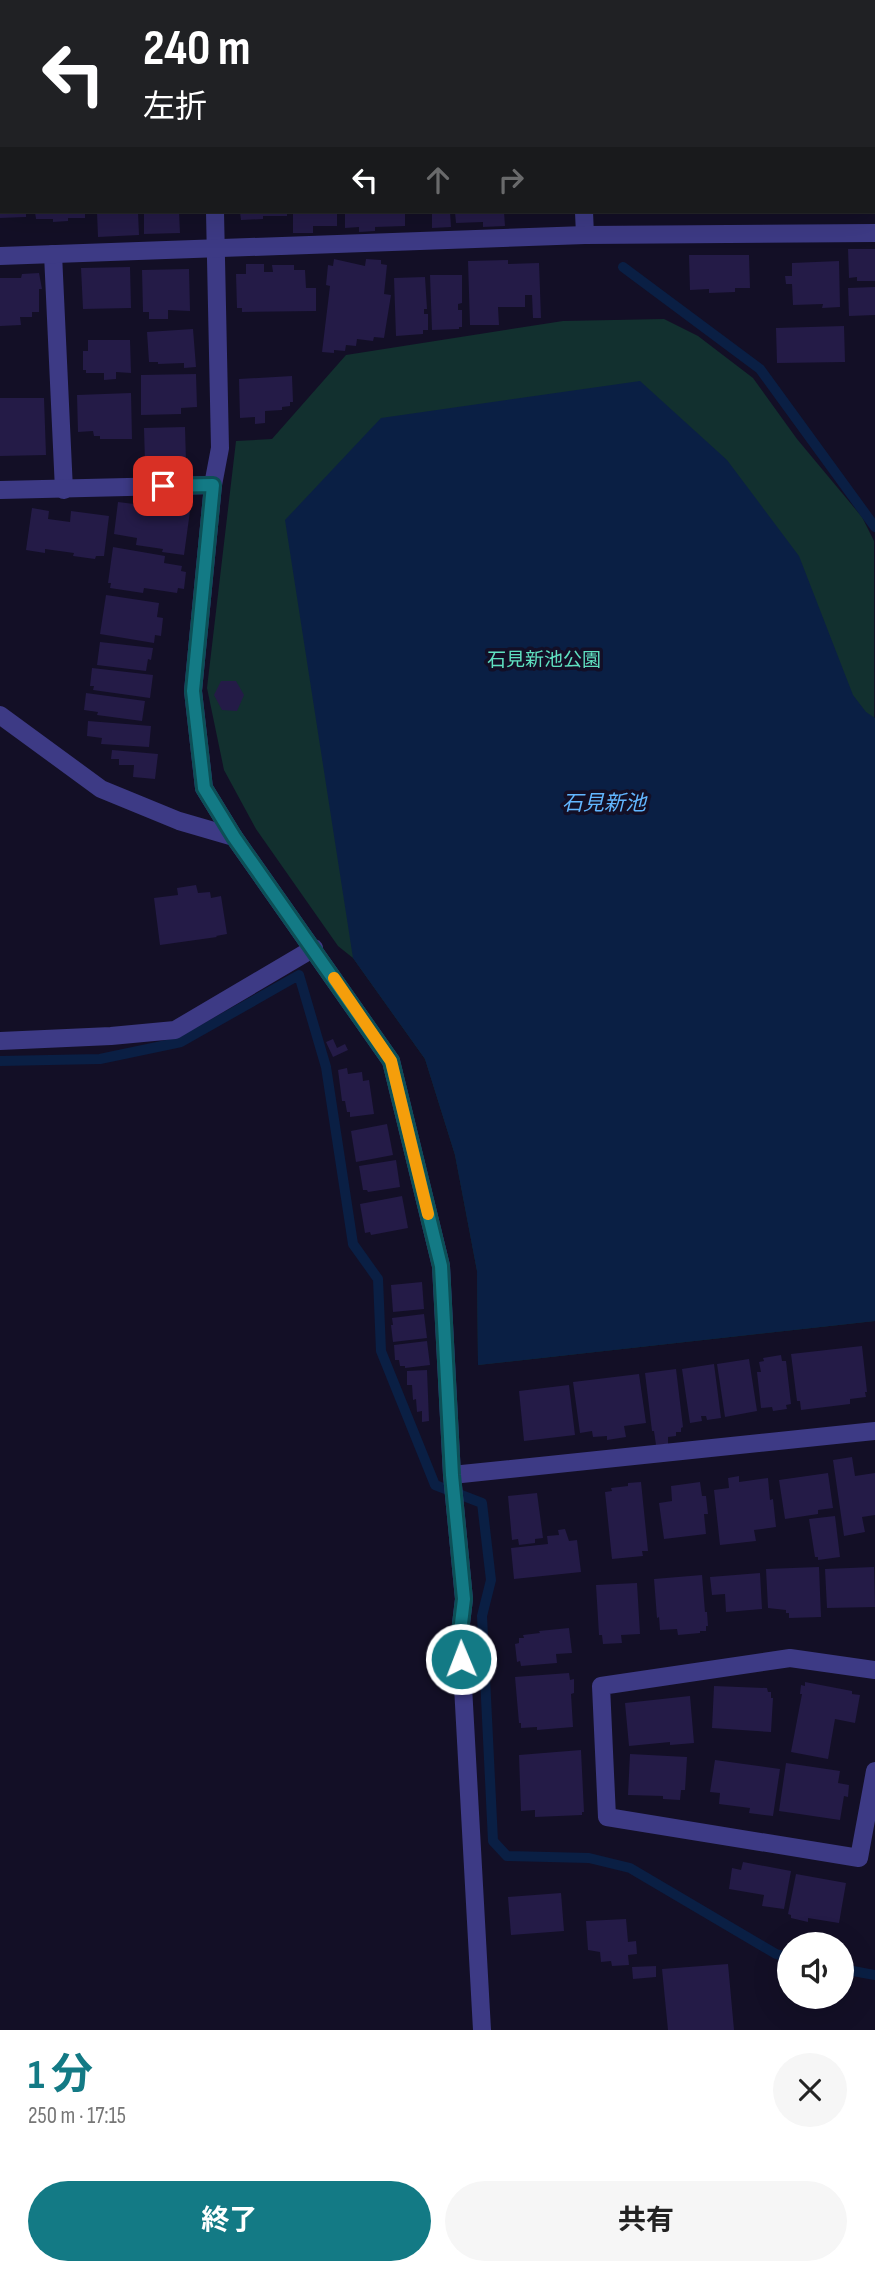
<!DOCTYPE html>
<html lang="ja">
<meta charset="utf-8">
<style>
:root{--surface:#fff;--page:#f6f6f6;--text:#222;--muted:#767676;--accent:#137a85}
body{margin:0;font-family:"Sofia Sans Condensed","Noto Sans JP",sans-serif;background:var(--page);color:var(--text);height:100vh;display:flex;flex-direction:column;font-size:26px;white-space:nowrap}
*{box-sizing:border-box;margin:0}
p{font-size:23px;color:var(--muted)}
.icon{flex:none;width:38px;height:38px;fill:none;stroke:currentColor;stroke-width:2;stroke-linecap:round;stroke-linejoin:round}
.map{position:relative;height:2030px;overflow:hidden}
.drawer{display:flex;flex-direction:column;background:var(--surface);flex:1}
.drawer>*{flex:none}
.top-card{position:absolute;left:0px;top:0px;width:875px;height:214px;box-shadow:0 7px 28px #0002;background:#202124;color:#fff;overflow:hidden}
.controls{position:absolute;left:777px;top:1932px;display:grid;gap:14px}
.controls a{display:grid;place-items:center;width:77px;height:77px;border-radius:50%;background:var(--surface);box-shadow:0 7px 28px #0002;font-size:35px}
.pin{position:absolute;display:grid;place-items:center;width:60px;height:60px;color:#fff;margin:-30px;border-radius:14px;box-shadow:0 4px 10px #0006}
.me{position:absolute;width:77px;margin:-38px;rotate:359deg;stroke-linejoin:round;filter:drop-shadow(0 0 5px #0008)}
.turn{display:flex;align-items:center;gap:24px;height:147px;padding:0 28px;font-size:32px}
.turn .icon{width:91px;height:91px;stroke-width:2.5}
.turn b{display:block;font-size:49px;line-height:60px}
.lanes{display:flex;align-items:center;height:66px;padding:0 28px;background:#0003;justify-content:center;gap:35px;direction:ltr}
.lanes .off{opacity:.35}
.round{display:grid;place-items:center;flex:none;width:74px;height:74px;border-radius:37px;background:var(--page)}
.overview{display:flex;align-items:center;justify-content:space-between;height:119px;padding:0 28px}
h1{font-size:42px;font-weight:700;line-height:52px;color:var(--accent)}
.button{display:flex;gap:14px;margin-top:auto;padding:14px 28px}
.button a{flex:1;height:80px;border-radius:42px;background:var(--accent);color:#fff;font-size:28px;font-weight:700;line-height:80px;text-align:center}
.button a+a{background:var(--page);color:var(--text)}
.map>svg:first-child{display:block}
.green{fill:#12302f}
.water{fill:#0a1f44}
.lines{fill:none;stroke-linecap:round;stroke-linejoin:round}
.stream{stroke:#0a1f44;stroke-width:10}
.building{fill:#241b47}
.minor{stroke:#3d3a85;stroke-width:18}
.route-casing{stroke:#0c4f56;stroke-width:18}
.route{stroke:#137a85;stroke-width:12}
.slow{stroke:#f59e0b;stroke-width:12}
.labels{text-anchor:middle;stroke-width:7;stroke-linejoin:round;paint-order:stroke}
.park-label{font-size:19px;fill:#5fe0c0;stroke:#130f26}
.water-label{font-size:21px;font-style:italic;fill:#62b6ff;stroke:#130f26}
</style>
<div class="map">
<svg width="875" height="2030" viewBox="0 0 875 2030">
<rect width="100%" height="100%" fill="#130f26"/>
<path class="green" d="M664,319L698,336L753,378L797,439L862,517L874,541L875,1321L478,1365L477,1271L455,1155L425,1059L353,958L338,946L256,829L224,770L207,688L236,441L272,439L346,355L563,321Z"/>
<path class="water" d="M640,381L727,460L799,556L853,695L866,712L875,718V1321L478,1365L477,1271L455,1155L425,1059L353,958L285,520L381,418Z"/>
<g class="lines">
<g class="stream">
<path d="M623,267L760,369L875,527"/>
<path d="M0,1061L100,1059L181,1042L299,975L326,1067L353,1244L378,1279L381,1351L435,1485L482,1503L491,1580L482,1616L493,1841L507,1856L589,1858L630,1868L776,1954L789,1957"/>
<path d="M842,1969L875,1975"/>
</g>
</g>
<g class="building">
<path d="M0,212H26V217L0,218Z"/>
<path d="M35,212H85V218H68V221L53,222V219H36Z"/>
<path d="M97,212H138L139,235L98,237Z"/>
<path d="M144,212H179L180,233L144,234Z"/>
<path d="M240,212H287V216H263V219L241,220Z"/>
<path d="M293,212H337V226H313V233H293Z"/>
<path d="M345,212H405V226L375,227V231L359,232V227L345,228Z"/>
<path d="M432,212H450L451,227L432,228Z"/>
<path d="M455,212H504L505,226L483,227V222L456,223Z"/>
<path d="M848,249H875V281H857V277L849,278Z"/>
<path d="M689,255H749L750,288H735V292L709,293V289L690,290Z"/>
<path d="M334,259L365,266L366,259L381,260V264L387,265L384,294L391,295L384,338L374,337L373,341L357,339L356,346L346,345L345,351L334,350V353L322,352L330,286L326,285L328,265L333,266Z"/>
<path d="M508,260V264L539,263L541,318H533L532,295H525V307H498L499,325H470L468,261Z"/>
<path d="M839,261L840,307L822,308L823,304L793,305L792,284H786L785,276H792V263Z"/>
<path d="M246,264H264V272H273L272,265H294V270H305L306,288H316V311L242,312V308H237L236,274H246Z"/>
<path d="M130,267L131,308L83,309L81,268Z"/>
<path d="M189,269L190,311L168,310V319H149V312H143L142,270Z"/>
<path d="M39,273L42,289H39V312H32V317H20L21,325L0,326V278H21L22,274Z"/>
<path d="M430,275H462V303L458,304V310H462V327H459V329L432,330Z"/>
<path d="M425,277L427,309H424V314H428V330H423V334L396,336L394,278Z"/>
<path d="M875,287V315L849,316L848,288Z"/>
<path d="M844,326L845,362L777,363L776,328Z"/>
<path d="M193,329L196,367L184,368V363L158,364V362H149L147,332Z"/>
<path d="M88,340H130L131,373L116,372V379L104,380V373H86V370H83V351H88Z"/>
<path d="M196,374L197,407L181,408V414L141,415V375Z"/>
<path d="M292,376L293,402H290V406L282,407V410L265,411V423L255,424V417L240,418L239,379Z"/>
<path d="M131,393L132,439H100V436H94L93,431L78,432L77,395Z"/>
<path d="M0,398H44L46,455L0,456Z"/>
<path d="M185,427L186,462L145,463L144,428Z"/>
<path d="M118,502L190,511L184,555L162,552L163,549L136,545L137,538L114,534Z"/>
<path d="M32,508L49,511L48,519L70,522L71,511L109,516L104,556H96L95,559L73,556L74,553L45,549V553L26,550Z"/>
<path d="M113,547L165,556L164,563L182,566L181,571L186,572L184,589L178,588L177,593L144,588L143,593L110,588L111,583H108Z"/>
<path d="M106,595L159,603L157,617L163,618L161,636L155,635L154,643L100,634Z"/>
<path d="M100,642L153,648L151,660L148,659L146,671L97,665Z"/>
<path d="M92,668L153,675L150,698L93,690L94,686H90Z"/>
<path d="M221,681H236L244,695L237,711L222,710L214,695Z"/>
<path d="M86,693L145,701L142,721L97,715L98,712L84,710Z"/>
<path d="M88,721L151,726L149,747L101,744L102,738L87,736Z"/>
<path d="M112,750L158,754L155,779L133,777L134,765H119V759H111Z"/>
<path d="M196,885L198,893L210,892L211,898L221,896L227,934L216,936L217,937L160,945L154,898L178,895L177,888Z"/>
<path d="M333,1039L337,1048L345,1044L348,1050L333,1057L326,1042Z"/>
<path d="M347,1068L348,1074L362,1072L363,1081L369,1080L374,1114L350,1117V1112H347L345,1101H342L338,1070Z"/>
<path d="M387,1124L393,1155L356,1162L351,1131Z"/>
<path d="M396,1160L400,1187L368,1192L367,1190H363L359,1166Z"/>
<path d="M402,1196L408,1228L371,1235L370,1232L365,1233L360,1204Z"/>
<path d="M422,1282L424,1309L393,1312L391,1285Z"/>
<path d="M424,1314L427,1338L393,1342L391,1325H393L392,1318Z"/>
<path d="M427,1341L430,1365L405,1368V1366H400L399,1360H395L394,1345Z"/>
<path d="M862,1346L867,1392H865L866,1397L850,1399V1404L801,1410L800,1401H797L791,1354Z"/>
<path d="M781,1355L782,1361H786L791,1404L786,1405L787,1409L773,1411L772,1407L761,1408L757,1372H761L759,1362L764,1361L763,1358Z"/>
<path d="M749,1359L757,1411L725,1417L717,1364Z"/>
<path d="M714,1364L721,1418L707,1420L706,1416H701L702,1421L690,1423L682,1369Z"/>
<path d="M676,1369L683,1427L681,1428V1432H676V1436L668,1437V1444L656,1445L654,1431H652L645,1373Z"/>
<path d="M427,1370L429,1421L422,1422V1411L417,1412L416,1399L413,1400L412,1385H407V1371Z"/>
<path d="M639,1374L646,1423L624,1426L626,1437L607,1440V1436L593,1437L592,1431L580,1433L573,1382Z"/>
<path d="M569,1385L575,1435L524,1441L519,1391Z"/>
<path d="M852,1457L855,1476L875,1473V1515L862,1517L865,1532L844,1536L833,1460Z"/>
<path d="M828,1473L833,1508L818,1510V1514L785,1519L779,1480Z"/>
<path d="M739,1476V1482L768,1478L770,1500L773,1499L776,1527L754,1530L756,1541L720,1545L714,1490L729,1488L728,1478Z"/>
<path d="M641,1482L648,1551H642L643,1556L612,1559L605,1492L612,1491L611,1488L628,1486V1483Z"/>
<path d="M700,1482L702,1496H706L708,1514H704L706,1534L664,1539L659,1503L672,1501L671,1486Z"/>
<path d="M537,1493L543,1538L535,1539V1543L519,1545L518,1539L512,1540L508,1496Z"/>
<path d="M835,1516L840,1557L818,1560V1557H815L809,1519Z"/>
<path d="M565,1529L569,1541L577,1540L581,1572L514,1579L511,1548L548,1544L547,1536L559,1535L558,1530Z"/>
<path d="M819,1567L821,1617L789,1618V1613H786V1610L768,1608L766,1569Z"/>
<path d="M874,1567L875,1607L827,1608L825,1569Z"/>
<path d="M760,1573L762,1609L726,1612L725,1594L712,1595L710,1577Z"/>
<path d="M702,1575L705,1612H707L708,1626H706V1631H700V1633L678,1635L677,1629L660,1630L659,1617L657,1618L654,1579Z"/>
<path d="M637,1583L640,1634L621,1635L622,1643L603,1644L602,1635H599L596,1585Z"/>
<path d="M569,1628L572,1653L556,1654L557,1663L521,1666L520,1661L517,1662L515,1644L519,1643V1638H524L523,1635L540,1633L539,1631Z"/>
<path d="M569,1673L570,1680L574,1679V1693L571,1694L573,1727L537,1730V1727L521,1728V1723H519L515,1677Z"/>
<path d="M805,1682L852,1691V1694L860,1695L855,1723L835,1719L828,1759L791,1752L802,1694H800L801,1685L805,1686Z"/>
<path d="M714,1686L767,1688L768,1692H771V1698H773L771,1732L712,1728Z"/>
<path d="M690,1696L694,1743L670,1745V1742L629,1746L625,1703Z"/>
<path d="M581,1750L584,1812H582V1815L535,1817V1810L521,1811L519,1755Z"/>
<path d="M630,1754L687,1757L685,1790H681L680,1800L663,1799V1796L628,1795Z"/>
<path d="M715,1760L780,1769L773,1816L749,1813L750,1808L719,1804L720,1793L710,1792Z"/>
<path d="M786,1763L840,1771L838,1783L849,1785L848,1797L844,1796L840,1820L779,1811Z"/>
<path d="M743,1862L791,1871L784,1909L762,1906L764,1895L729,1889L732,1868L741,1870Z"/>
<path d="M796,1874L846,1883L839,1923L808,1918V1922L791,1918V1915L788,1914Z"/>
<path d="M561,1893L564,1931L511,1935L508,1897Z"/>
<path d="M626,1919L628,1942L636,1941L637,1954L628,1955L629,1965L612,1966L611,1961L601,1962L600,1952L588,1950L586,1921Z"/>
<path d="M728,1964L734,2030H668L662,1969Z"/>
<path d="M656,1966V1977L633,1979L632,1967Z"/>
</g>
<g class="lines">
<g class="minor">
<path d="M168,0L170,2"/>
<path d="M419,0V2"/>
<path d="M578,0V2"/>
<path d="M752,0V2"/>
<path d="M873,34H875"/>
<path d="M0,55H2"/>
<path d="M215,212L220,448L213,485L193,691L204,788L234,837L391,1061L441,1266L452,1475L464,1599L460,1632L482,2030"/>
<path d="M584,212L585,235"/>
<path d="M53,254L64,490"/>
<path d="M0,256L585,235L875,233"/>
<path d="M0,490L213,485"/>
<path d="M0,715L101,789L179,821L234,837"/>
<path d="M0,1041L111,1036L175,1030L314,948"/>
<path d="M452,1475L875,1431"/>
<path d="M875,1670L790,1658L601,1686L607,1817L859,1858L875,1771"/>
</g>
</g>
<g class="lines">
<g class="route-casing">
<path id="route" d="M163,486L213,485L193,691L204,788L234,837L391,1061L441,1266L452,1475L464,1599L460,1632L461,1659"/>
</g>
<use href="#route" class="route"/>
<path class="slow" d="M334,978L391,1061L428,1214"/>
</g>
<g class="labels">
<g class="park-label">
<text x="544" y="666">石見新池公園</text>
</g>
<g class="water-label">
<text x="604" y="810">石見新池</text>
</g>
</g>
</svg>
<div class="controls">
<a><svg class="icon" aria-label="sound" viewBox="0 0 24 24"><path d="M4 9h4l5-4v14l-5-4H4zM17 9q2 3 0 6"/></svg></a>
</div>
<div class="pin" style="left:163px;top:486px;background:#d93025"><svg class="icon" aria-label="arrive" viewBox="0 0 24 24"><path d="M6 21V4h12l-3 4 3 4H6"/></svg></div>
<svg class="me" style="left:461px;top:1659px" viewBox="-20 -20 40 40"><circle r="17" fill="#137a85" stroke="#fff" stroke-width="3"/><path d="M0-11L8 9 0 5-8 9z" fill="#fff"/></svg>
<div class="top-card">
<div class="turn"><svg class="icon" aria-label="left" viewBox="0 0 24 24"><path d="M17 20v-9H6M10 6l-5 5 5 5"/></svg><div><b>240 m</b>左折</div></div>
<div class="lanes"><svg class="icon" aria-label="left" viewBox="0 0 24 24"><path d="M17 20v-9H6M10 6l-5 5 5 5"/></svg><svg class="icon off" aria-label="ahead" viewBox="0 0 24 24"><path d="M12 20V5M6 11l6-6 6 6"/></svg><svg class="icon off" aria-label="right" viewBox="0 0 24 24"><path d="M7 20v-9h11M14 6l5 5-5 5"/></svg></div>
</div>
</div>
<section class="drawer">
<div class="overview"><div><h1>1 分</h1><p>250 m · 17:15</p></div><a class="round"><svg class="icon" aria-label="close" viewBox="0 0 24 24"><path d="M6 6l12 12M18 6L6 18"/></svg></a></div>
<div class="button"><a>終了</a><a>共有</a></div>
</section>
